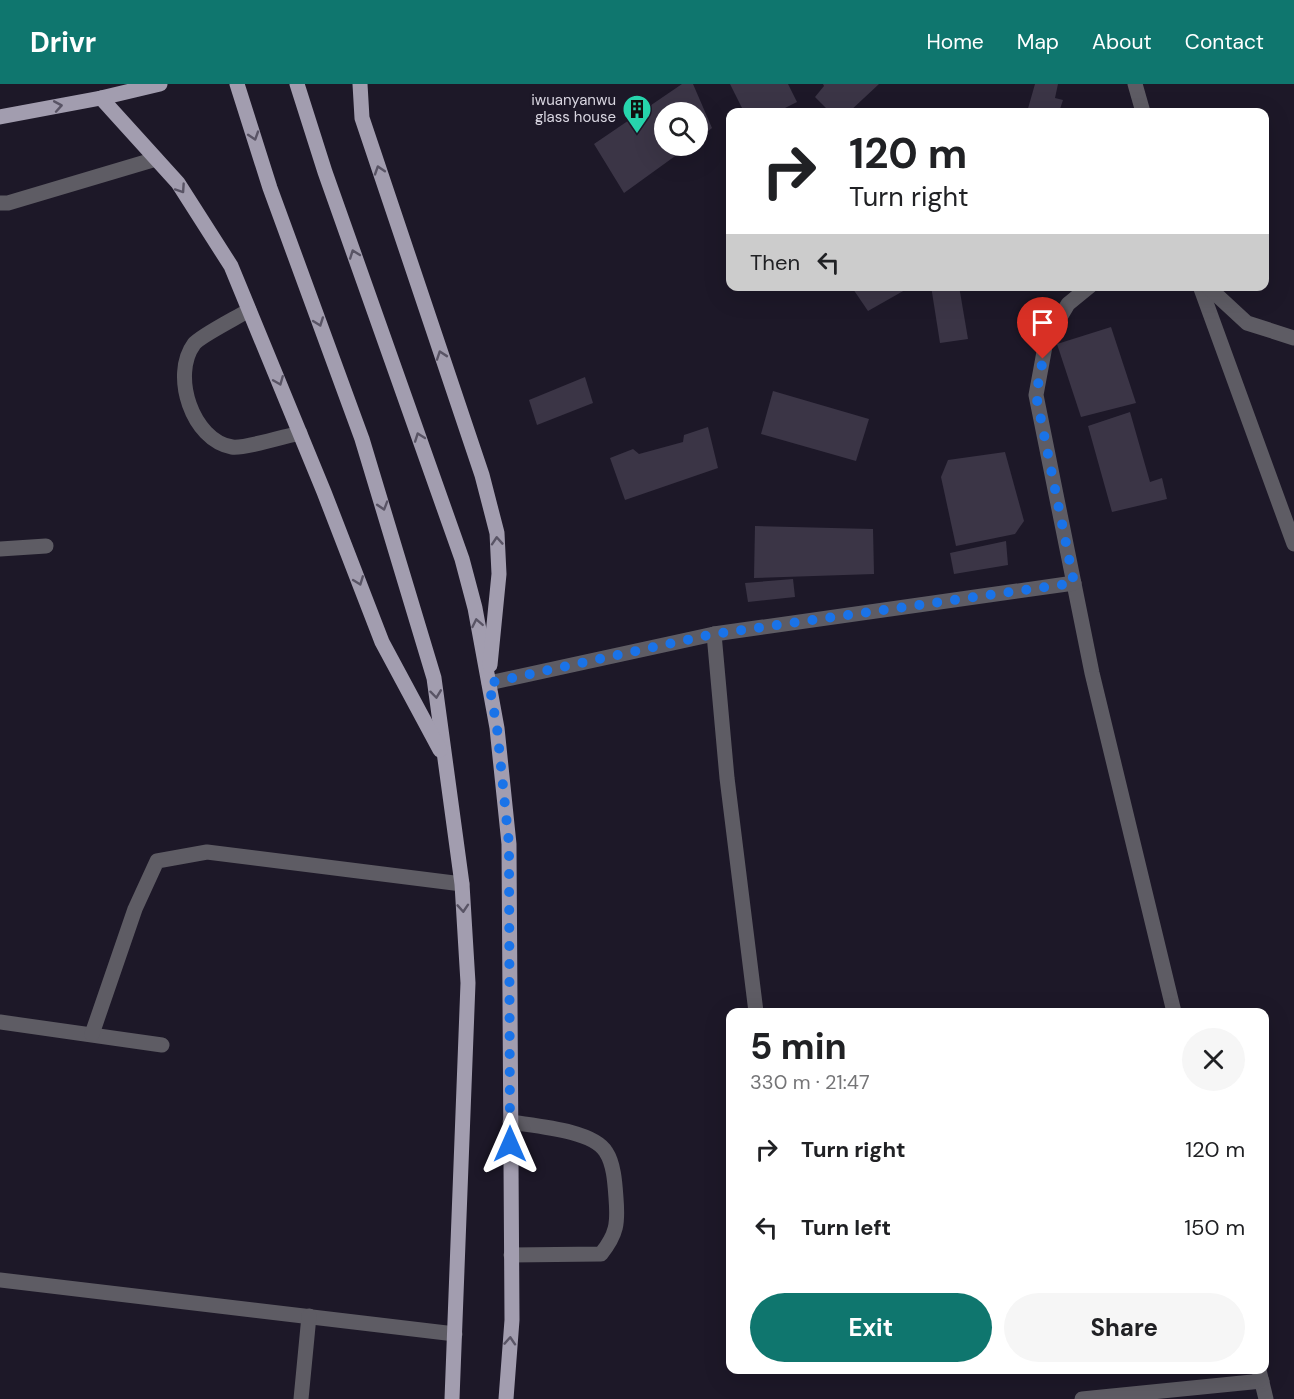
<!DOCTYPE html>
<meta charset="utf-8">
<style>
:root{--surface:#fff;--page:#f6f6f6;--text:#202124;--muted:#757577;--accent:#0f766e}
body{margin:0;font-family:"DM Sans",sans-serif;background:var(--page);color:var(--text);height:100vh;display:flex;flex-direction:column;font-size:22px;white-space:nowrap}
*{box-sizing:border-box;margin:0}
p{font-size:20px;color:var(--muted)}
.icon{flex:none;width:33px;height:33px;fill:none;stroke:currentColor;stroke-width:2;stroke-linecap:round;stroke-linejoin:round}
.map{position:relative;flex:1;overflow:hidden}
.side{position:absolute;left:726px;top:924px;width:543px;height:366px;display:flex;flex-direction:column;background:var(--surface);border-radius:12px;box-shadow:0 6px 24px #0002}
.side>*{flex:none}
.top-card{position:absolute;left:726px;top:24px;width:543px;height:183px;border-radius:12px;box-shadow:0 6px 24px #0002;background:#fff;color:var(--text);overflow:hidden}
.tools{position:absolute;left:654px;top:18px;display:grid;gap:12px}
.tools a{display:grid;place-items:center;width:54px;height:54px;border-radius:50%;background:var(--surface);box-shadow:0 6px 24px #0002;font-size:30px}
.pin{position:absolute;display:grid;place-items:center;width:51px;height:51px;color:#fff;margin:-62px -26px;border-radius:50% 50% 50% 0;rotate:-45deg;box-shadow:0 0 6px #0007}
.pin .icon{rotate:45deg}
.me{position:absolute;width:66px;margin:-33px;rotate:0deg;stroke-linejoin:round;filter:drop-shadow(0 0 4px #0008)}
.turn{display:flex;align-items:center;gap:21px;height:126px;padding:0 24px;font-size:27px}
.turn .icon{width:78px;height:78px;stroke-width:2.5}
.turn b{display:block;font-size:42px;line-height:51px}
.then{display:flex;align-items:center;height:57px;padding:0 24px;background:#0003;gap:12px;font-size:22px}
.round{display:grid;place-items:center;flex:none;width:63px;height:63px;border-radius:32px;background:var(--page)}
.summary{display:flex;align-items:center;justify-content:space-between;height:102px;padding:0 24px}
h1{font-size:36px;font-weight:700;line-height:45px}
.primary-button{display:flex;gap:12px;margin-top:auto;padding:12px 24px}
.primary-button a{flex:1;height:69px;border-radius:36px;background:var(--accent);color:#fff;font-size:24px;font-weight:700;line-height:69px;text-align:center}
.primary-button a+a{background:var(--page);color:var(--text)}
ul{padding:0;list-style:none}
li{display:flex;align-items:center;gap:18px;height:78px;padding:0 24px}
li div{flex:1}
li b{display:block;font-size:22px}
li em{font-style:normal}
header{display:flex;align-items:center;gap:36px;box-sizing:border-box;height:84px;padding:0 30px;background:var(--accent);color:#fff}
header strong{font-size:28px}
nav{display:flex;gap:33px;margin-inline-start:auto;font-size:21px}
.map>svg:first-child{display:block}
.building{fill:#3b3546}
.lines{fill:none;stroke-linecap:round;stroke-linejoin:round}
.minor{stroke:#5e5c64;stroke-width:15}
.major{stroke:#a29daf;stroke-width:15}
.oneway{stroke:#595465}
.route{stroke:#1a73e8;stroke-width:10;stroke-dasharray:0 18}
.labels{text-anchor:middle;stroke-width:5;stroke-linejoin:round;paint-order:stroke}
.poi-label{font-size:15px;fill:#d8d5e0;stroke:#1d1828;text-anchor:end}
</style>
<header>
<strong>Drivr</strong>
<nav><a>Home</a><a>Map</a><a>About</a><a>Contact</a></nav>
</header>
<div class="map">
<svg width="1294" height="1315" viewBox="0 0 1294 1315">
<rect width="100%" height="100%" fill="#1d1828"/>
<g class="building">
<path d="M682,0H693L712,44L698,55V28H664V62H689L624,109L594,60Z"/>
<path d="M730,0H788L797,18L777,28H744Z"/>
<path d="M823,0H879L849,28H830L815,13L824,2Z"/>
<path d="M1035,0H1058L1055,14L1063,16L1059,28H1027Z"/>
<path d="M851,202H903L905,206L868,227Z"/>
<path d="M931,202H959L968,255L940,259Z"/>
<path d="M1111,243L1136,319L1081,333L1057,260Z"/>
<path d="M585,293L593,319L537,341L529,316Z"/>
<path d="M773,307L869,335L856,377L761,350Z"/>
<path d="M1130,328L1150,398L1162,394L1167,415L1112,428L1088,342Z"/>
<path d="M708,343L718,384L625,416L610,374L633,365L639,370L683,358L684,351Z"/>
<path d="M1005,368L1024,437L1015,450L956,462L941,393L948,376Z"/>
<path d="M755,442L873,445L874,490L754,494Z"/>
<path d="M1006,457L1008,481L954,490L950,469Z"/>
<path d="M793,495L795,513L748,518L745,499Z"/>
</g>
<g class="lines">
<g class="minor">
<path d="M1135,0L1143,28"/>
<path d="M0,119H8L156,75"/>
<path d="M1090,202L1068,220L1046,257L1036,311L1092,589L1174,928"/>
<path d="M1200,202L1294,460"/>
<path d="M1207,202L1247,239L1294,254"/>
<path d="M249,226C238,233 200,252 194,260C171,291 192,356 232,363C243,365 286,352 300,349"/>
<path d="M0,465L46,462"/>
<path d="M489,599L714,550"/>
<path d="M756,928L727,694L714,550L1074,499"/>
<path d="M0,938L162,961"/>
<path d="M92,950L135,825L157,777L207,768L462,800"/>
<path d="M510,1038C534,1042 593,1046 606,1068C614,1080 615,1100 616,1114C618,1139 617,1150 601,1170L511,1171"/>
<path d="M0,1196L455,1250"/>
<path d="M1259,1286L1266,1315"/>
<path d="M301,1315L309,1232"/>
<path d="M1082,1315L1262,1297"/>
</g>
<g class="major">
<path d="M237,0L270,104L362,355L434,594L462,800L468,899L452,1315"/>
<path d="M297,0L325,88L462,475L475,524L497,644L509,760L512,1236L506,1315"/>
<path d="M360,0L362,34L482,391L497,449L499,490L490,581"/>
<path d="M101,14L178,99L231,182L324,408L382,558L440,666"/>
<path d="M0,33L101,14L160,0"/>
</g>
</g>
<defs><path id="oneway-chevron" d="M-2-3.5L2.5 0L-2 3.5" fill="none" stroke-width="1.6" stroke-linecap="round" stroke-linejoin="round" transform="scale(1.5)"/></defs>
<g class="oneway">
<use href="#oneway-chevron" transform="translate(58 22) rotate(-10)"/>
<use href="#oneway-chevron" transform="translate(254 52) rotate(72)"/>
<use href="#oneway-chevron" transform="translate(379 86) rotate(-108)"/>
<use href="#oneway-chevron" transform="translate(181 105) rotate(56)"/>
<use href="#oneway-chevron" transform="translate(354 170) rotate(-110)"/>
<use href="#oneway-chevron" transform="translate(319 238) rotate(70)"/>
<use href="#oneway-chevron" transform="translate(441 271) rotate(-109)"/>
<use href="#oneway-chevron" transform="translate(279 297) rotate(68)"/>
<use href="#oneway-chevron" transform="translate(419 353) rotate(-110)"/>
<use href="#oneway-chevron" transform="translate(383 422) rotate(73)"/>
<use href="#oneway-chevron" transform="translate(497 457) rotate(-94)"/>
<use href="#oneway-chevron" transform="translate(359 497) rotate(69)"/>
<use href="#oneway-chevron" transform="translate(477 539) rotate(-101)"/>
<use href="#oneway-chevron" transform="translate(436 610) rotate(83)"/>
<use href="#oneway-chevron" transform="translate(463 824) rotate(86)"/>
<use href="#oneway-chevron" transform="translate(510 1257) rotate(-86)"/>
</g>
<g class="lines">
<path class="route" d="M510,1060L509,760L497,644L489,599L714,550L1074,499L1036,311L1043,275"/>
</g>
<defs>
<g id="building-pin" transform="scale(1.5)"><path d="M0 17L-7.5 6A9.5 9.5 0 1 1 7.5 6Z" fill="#27d5ad" stroke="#1d1828"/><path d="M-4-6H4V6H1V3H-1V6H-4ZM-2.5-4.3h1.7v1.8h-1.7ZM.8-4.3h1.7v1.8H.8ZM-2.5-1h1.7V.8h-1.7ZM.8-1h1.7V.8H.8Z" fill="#111"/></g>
</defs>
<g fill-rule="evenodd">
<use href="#building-pin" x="637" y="25"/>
</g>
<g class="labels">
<g class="poi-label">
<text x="616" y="21">iwuanyanwu<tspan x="616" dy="17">glass house</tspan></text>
</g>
</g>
</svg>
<div class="tools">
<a><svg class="icon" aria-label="search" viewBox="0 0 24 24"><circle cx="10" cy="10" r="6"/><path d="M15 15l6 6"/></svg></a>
</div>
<div class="pin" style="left:1043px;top:275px;background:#d93025"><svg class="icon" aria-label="arrive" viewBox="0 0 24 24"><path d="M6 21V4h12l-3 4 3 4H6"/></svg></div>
<svg class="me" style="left:510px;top:1060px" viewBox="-20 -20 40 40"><path d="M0-17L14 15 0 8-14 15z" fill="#1a73e8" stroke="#fff" stroke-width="4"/></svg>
<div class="top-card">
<div class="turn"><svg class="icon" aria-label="right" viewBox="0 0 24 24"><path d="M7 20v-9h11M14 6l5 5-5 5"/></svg><div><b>120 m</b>Turn right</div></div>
<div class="then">Then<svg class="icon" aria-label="left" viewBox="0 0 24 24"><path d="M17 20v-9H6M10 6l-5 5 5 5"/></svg></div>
</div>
<section class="side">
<div class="summary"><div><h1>5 min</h1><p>330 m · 21:47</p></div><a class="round"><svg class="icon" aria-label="close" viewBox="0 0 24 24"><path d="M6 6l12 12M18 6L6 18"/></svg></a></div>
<ul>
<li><svg class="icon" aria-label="right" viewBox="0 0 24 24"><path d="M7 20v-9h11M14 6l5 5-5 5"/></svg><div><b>Turn right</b></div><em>120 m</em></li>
<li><svg class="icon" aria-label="left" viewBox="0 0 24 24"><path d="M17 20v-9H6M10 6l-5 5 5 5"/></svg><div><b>Turn left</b></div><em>150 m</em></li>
</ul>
<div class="primary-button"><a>Exit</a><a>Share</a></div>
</section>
</div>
